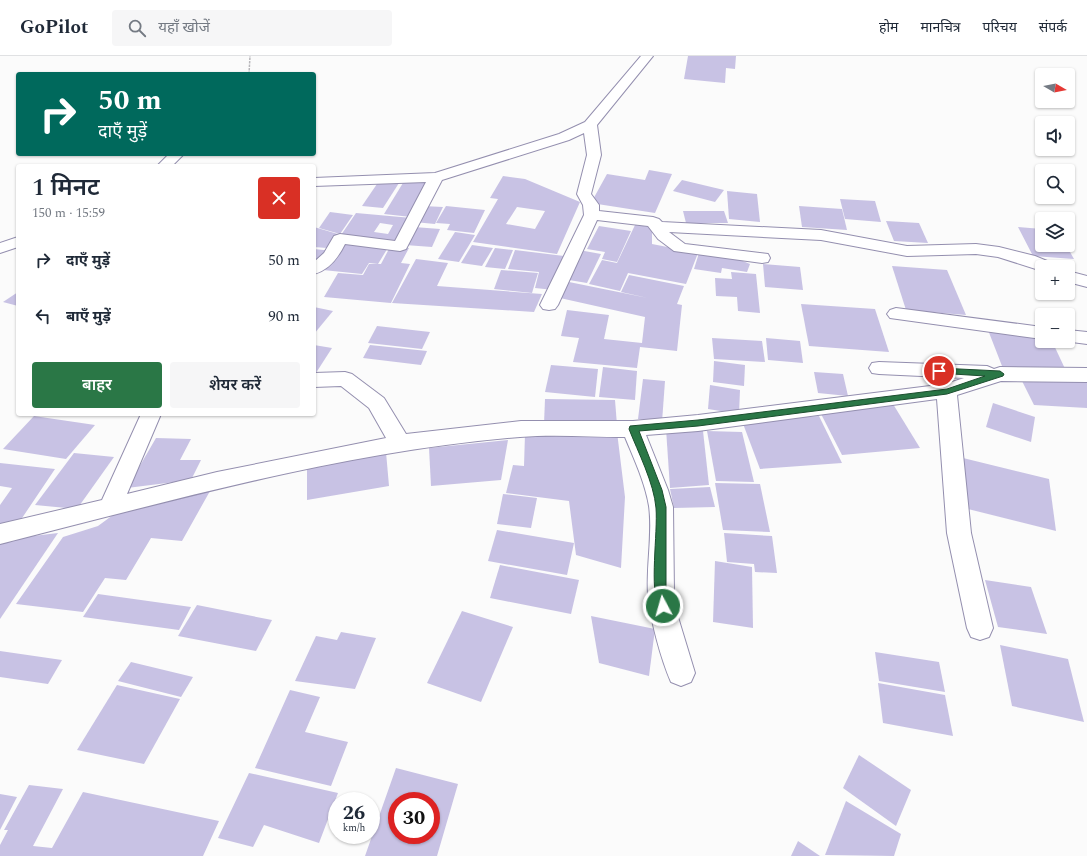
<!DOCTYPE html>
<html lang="hi">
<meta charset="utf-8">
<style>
:root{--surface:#fff;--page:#f6f6f7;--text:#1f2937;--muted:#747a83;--line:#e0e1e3;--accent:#2a7746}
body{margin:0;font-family:Spectral,"Noto Sans Devanagari",serif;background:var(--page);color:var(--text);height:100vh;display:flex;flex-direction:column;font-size:15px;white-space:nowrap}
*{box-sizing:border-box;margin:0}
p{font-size:13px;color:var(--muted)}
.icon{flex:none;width:22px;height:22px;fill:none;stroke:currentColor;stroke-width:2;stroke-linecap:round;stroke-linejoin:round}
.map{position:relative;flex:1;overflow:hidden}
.side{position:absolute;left:16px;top:108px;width:300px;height:252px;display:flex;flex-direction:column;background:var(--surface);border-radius:4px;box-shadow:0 1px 3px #0004}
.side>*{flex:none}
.top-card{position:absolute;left:16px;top:16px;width:300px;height:84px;border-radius:4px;box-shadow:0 1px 3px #0004;background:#00695c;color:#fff;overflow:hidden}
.needle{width:26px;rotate:99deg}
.fabs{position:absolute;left:1035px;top:12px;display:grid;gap:8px}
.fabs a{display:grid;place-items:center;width:40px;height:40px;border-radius:4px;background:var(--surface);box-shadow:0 1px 3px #0004;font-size:20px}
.speed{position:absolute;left:328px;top:736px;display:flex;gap:8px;font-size:20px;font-weight:700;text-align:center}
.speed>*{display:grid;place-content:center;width:52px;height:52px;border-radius:50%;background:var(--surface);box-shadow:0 1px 3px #0004;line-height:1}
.speed small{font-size:10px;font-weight:400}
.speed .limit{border:6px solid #d22;background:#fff;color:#111}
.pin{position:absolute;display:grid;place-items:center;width:34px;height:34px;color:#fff;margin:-17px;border:2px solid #fff;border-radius:50%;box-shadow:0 1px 4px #0007}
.me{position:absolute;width:44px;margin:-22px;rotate:354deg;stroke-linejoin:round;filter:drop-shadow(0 0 3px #0008)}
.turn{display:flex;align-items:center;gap:14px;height:84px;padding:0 16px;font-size:18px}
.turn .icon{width:52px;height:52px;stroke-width:2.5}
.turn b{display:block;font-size:28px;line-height:34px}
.round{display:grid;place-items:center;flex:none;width:42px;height:42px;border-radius:4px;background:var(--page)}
.summary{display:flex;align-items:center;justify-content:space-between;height:68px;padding:0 16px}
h1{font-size:24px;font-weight:600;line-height:30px}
.cta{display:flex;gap:8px;margin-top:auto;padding:8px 16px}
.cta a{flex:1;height:46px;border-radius:4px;background:var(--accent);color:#fff;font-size:16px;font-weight:600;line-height:46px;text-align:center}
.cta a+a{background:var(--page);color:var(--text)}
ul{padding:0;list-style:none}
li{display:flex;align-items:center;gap:12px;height:56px;padding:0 16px}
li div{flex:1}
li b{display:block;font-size:15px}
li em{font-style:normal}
header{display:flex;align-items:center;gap:24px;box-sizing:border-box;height:56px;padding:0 20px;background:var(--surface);border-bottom:1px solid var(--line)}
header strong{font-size:19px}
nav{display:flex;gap:22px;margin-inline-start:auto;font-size:14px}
.search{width:280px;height:36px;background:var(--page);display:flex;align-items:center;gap:10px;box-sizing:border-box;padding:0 14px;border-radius:4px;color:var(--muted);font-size:15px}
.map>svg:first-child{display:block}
.building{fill:#c8c2e4;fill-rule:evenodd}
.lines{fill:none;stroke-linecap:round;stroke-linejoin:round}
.minor-casing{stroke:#948faf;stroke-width:2}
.path{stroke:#b8b7bb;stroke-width:1.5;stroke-dasharray:2.5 1;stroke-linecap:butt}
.minor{fill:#fff;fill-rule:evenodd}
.route{fill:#2a7746;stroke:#1b4d2e}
</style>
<header>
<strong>GoPilot</strong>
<div class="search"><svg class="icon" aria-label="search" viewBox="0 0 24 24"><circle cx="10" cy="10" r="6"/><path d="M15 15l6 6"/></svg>यहाँ खोजें</div>
<nav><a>होम</a><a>मानचित्र</a><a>परिचय</a><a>संपर्क</a></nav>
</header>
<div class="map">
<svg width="1087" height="800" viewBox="0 0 1087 800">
<rect width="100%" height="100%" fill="#fbfbfb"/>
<g class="building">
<path d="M688,0H736L735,13L726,12L725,27L684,23Z"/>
<path d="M649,114L672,118L655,157L591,147L607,118L645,124Z"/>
<path d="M503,120L525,123L580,146L557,198L473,186L498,143L490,142ZM517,151L545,155L535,173L506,168Z"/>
<path d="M406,122L432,124L411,161L384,158Z"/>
<path d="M682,124L724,134L715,146L673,135Z"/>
<path d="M379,125L399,127L383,152L362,150Z"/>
<path d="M727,135L757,138L760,166L729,163Z"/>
<path d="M840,143L875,145L881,166L845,163Z"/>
<path d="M423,150L443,151L435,168L414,166Z"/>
<path d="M446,150L485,154L474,177L447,174L450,168L436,167Z"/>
<path d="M799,150L842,153L847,174L802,171Z"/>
<path d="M683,155H724L728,167H686Z"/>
<path d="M330,156L353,159L340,178L319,172Z"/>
<path d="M356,157L412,162L397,188L339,182ZM380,167L393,169L388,178L374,176Z"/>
<path d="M886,165L919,167L928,187L894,185Z"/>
<path d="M635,169L652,171V188L698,197L686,228L628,217L620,235L589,228L602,204L617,207Z"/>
<path d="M599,170L631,175L617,206L602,203L605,196L587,193Z"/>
<path d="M314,171L338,178L327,192L314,191Z"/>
<path d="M414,171L440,173L432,191L405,189Z"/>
<path d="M1018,171L1042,173V189H1066L1074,203L1033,200Z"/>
<path d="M455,176L475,179L459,206L438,203Z"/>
<path d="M343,185L389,190L378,208L369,207L362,218L323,214Z"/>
<path d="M472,189L493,192L482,210L461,207Z"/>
<path d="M390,191L409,192L401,207L410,208L391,247L324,241L338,217L363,219L369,208H381Z"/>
<path d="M495,192L513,194L505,213L485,211Z"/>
<path d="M314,193L333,195L314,210Z"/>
<path d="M515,194L564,200L554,234L535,232L539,216L508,213Z"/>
<path d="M579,194L601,198L587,227L563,223Z"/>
<path d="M699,197L733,201L750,208L747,216L722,212L721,217L694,213Z"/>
<path d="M416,203L448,207L437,230L542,238L534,256L392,247Z"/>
<path d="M763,208L800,211L803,234L765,231Z"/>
<path d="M892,210L947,214L966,259L906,254Z"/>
<path d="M501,214L538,217L532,237L494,233Z"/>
<path d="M731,216L756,218L760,257L738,255L737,241L716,240L715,222L732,223Z"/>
<path d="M629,219L684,230L677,248L682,249L677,295L640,291L637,312L573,306L579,282L561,280L567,254L609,259L604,283L642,287L645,261L560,242L569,226L648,242L621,236Z"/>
<path d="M18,236V250L3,246Z"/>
<path d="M801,248L875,253L889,296L809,290Z"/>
<path d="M314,251L333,255L314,278Z"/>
<path d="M377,270L430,276L422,293L368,287Z"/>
<path d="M988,274L1042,279V285H1052L1067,317L1002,310Z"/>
<path d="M712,282L762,285L765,306L714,303Z"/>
<path d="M766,282L800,285L803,307L768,304Z"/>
<path d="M314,289L332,292L314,320Z"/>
<path d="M370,289L427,295L421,309L363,302Z"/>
<path d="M714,305L745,309L744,330L713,326Z"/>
<path d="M551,309L598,313L595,341L545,336Z"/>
<path d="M603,311L637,315L635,344L599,341Z"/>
<path d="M814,316L843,318L848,340L818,337Z"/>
<path d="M1020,321L1087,325V352L1034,349Z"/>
<path d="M643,323L665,325L662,366L638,363Z"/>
<path d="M710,329L740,334L739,358L708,353Z"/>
<path d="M545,343L615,344L617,369L544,368Z"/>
<path d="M993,347L1035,361L1031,386L986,371Z"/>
<path d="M893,348L920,392L842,399L819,354Z"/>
<path d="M34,360L95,369L66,403L3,393Z"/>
<path d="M819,360L842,407L760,413L742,365Z"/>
<path d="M666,373L703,375L709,429L670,432Z"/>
<path d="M707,375L742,376L754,426L716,425Z"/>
<path d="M617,376L625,441L621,512L576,499L569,445L506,437L513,409L524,410L525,378Z"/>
<path d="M156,382L191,383L180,404H201L191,424L127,432Z"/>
<path d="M508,384L501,424L431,430L429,392Z"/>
<path d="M386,396L389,430L307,444V408Z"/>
<path d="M74,397L114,401L77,453L35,449Z"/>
<path d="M963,402L1049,423L1056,475L964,452Z"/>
<path d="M0,407L55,413L16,471H0V449L12,432L0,430Z"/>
<path d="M715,427L760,428L770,476L723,474Z"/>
<path d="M710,431L715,451L674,452L670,433Z"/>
<path d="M210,435L182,485L151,482L126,524L105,522L83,556L16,548L63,481L98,470L128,448Z"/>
<path d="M503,438L537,442L531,472L497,468Z"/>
<path d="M497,474L574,487L567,519L488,505Z"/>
<path d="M58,477L0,563V484Z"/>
<path d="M724,477L772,480L777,517L755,516L754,508L727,506Z"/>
<path d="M715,505L752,511L753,572L713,566Z"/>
<path d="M500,509L579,524L571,558L490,542Z"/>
<path d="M985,524L1031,531L1047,578L998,571Z"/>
<path d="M98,538L191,551L179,574L83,561Z"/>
<path d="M197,549L272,564L256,595L178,580Z"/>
<path d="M462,555L513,571L481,646L427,627Z"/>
<path d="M591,560L655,573L649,620L599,607Z"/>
<path d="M341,576L376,582L355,633L295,625L316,580L337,584Z"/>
<path d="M1000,589L1068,603L1084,666L1012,650Z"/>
<path d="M0,595L62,604L48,628L0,621Z"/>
<path d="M875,596L939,606L945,636L879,625Z"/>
<path d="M131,606L193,621L181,641L118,625Z"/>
<path d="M878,627L945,639L953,680L883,667Z"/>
<path d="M117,629L180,643L144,708L77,694Z"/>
<path d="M290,634L320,641L305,676L348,686L331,730L255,712Z"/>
<path d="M859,699L911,734L896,770L843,732Z"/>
<path d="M396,712L458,728L437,800H365ZM397,745H431V779H397Z"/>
<path d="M249,717L338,737L319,787L264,769L253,791L218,782Z"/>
<path d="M29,729L63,733L33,790L52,792L83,736L219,765L203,800H0V789L8,774H4Z"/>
<path d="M0,738L17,741L0,774Z"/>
<path d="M846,745L901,778L894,800L825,799Z"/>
<path d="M798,785L820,800H791Z"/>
</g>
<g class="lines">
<g class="minor-casing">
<g id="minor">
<path d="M641,0H653L597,69L601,99L591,138L599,149V155L653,161L659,163L662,166L821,174L907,190L976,188L999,191L1035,200L1052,207L1054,211H1042V215L998,201L976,198L907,200L821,184L669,176L685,188L768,198L770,202L768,206L762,207L674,195L658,183L648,170L597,164L558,249L555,253L549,254L543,253L540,249L584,159L583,149L577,138L587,99L584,77L569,84L442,124L406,193L400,195L345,188C338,202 329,214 314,218V206L324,197L334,180L340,178L395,185L426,126L314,130V122L435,117L559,78L585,66Z"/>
<path d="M169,98H184L172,110H157Z"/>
<path d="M18,181V191L0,197V187Z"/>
<path d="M1068,215L1087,220V231L1068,226Z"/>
<path d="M896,252L1042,271V283L890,262L887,258L890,254Z"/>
<path d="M1068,274L1087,276V288L1064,285H1068Z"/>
<path d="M879,306L987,310L994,313L1000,311L1087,312V326L1001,325L957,339L971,477L993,572L989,581L980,584L971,581L967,572L947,477L937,343L698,375L646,379L668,434L673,451L674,538L678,561L695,617L691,626L681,630L671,626C661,603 650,563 648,538C646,510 653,478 649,450C645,426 634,403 625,381C590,381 554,378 520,381C345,395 170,445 0,488V468L102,444L141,358H161L127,438L217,416L386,382L369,352L341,330L314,331V317L345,316L352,318L384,342L406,378L521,365H633L698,359L946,328L964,322L879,318L872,317L869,312L872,307Z"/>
</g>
</g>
<path class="path" d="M249,18L250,0"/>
<use href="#minor" class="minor"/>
</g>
<path class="route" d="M939,312L1000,315L1004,318L1003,320L947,338L698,370L639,375L662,434L666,451V538L668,550L667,553H659C649,533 658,477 656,452C654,427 638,396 629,373L630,370L698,364L947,333L985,320L937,317L935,315Z"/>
</svg>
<div class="fabs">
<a><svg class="needle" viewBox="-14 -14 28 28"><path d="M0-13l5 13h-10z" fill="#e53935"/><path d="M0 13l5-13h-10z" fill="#747a83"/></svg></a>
<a><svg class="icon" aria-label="sound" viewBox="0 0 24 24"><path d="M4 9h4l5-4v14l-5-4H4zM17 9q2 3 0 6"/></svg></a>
<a><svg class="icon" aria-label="search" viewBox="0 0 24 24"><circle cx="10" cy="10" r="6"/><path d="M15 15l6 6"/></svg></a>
<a><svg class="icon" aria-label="layers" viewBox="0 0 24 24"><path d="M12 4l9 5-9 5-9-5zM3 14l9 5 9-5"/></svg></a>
<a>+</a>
<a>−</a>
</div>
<div class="speed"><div>26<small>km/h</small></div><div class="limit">30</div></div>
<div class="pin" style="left:939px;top:315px;background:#d93025"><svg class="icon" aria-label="arrive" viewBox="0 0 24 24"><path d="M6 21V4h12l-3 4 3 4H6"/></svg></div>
<svg class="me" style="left:663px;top:550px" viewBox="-20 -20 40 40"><circle r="17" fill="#2a7746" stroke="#fff" stroke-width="3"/><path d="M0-11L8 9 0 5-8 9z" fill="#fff"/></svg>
<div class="top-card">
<div class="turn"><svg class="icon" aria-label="right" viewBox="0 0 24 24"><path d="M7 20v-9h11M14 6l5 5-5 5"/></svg><div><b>50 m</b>दाएँ मुड़ें</div></div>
</div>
<section class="side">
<div class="summary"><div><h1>1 मिनट</h1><p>150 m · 15:59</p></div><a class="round" style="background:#d93025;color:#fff"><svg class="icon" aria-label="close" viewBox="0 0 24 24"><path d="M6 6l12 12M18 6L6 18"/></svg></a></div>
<ul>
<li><svg class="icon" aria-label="right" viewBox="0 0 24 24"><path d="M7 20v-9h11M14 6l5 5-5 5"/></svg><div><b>दाएँ मुड़ें</b></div><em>50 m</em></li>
<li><svg class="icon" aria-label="left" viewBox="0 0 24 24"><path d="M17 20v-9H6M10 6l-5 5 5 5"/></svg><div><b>बाएँ मुड़ें</b></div><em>90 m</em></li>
</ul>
<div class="cta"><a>बाहर</a><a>शेयर करें</a></div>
</section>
</div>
